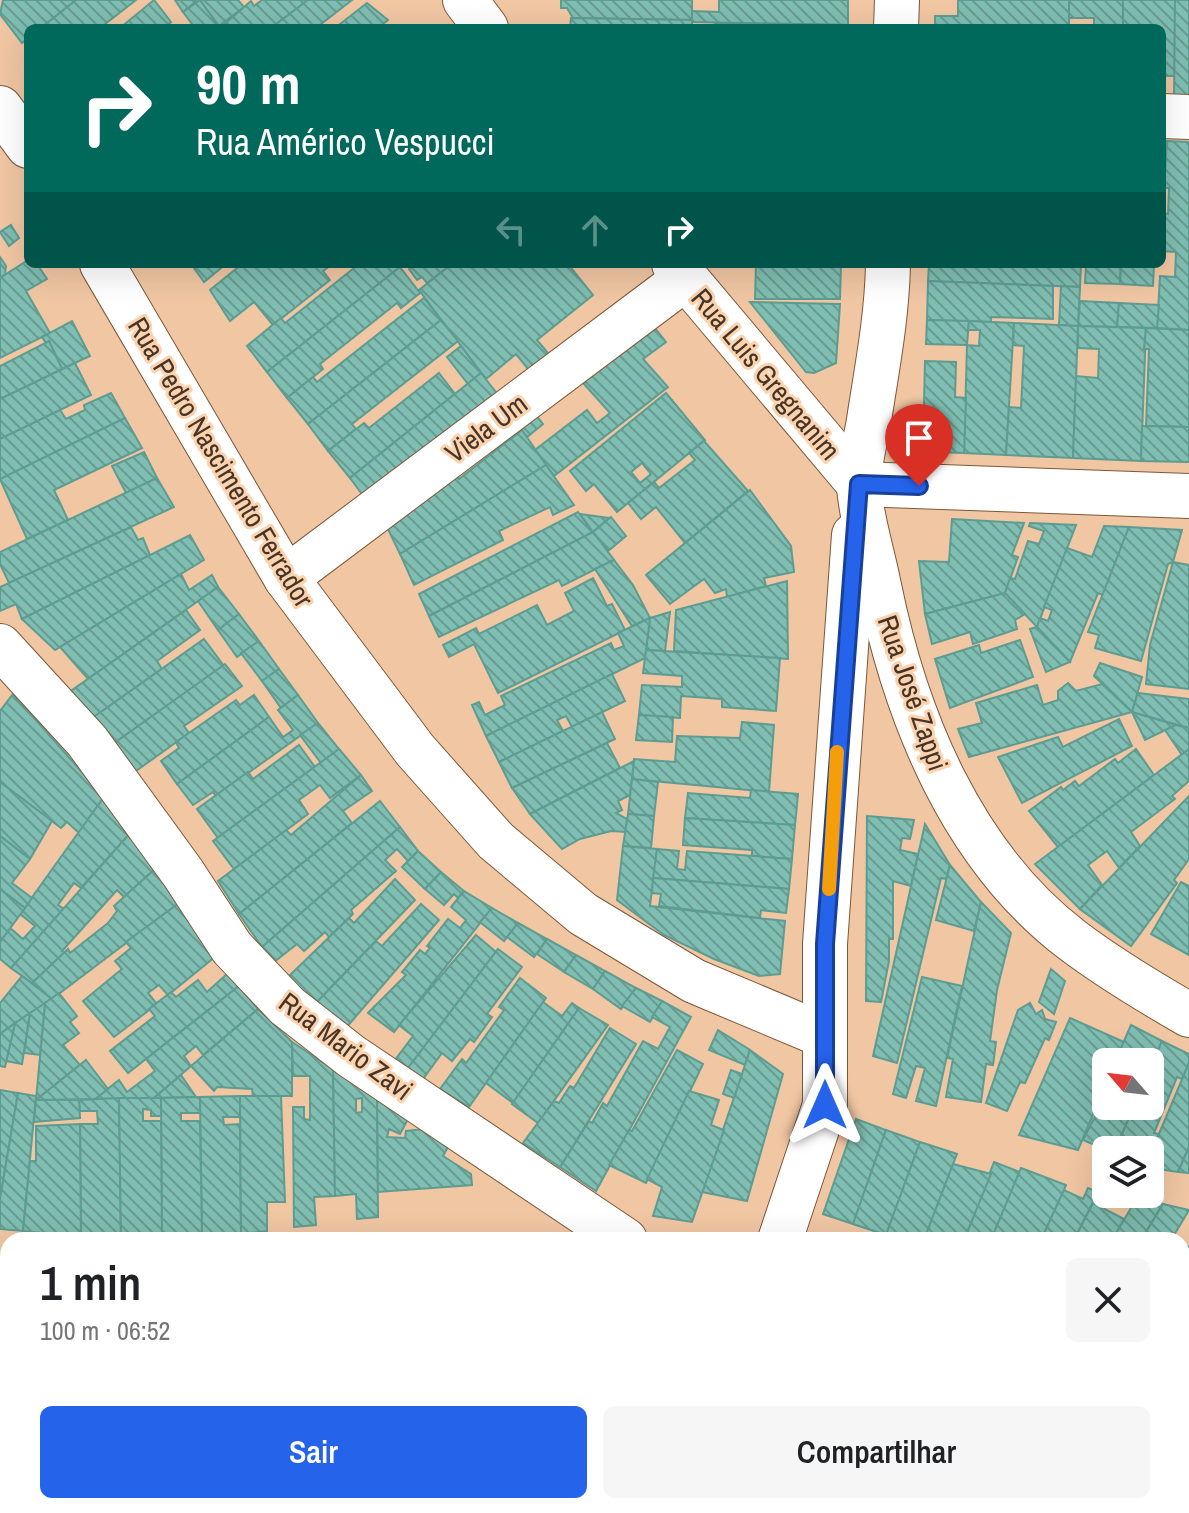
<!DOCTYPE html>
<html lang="pt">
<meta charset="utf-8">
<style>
:root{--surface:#fff;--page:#f6f6f6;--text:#202124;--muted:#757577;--accent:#2563eb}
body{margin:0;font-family:"Archivo Narrow",sans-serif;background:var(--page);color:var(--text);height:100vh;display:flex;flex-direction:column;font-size:30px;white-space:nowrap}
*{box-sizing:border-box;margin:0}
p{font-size:26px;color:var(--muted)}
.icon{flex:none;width:44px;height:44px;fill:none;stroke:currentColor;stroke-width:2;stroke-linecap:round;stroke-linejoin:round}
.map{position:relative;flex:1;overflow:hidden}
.details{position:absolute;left:0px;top:1232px;width:1190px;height:282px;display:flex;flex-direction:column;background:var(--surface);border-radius:24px 24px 0 0;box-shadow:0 8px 32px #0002}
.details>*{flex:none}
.hud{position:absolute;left:24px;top:24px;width:1142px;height:244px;border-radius:12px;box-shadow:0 8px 32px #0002;background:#00695c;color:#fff;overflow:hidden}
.needle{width:52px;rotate:298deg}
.buttons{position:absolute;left:1092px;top:1048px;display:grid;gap:16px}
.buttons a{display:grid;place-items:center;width:72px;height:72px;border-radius:12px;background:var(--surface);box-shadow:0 8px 32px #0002;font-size:40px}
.pin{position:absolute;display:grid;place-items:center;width:68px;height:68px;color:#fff;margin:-82px -34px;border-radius:50% 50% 50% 0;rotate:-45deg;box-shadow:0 0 8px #0007}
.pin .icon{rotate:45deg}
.me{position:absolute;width:88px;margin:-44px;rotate:0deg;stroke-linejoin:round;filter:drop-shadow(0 0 6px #0008)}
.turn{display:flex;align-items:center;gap:28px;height:168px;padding:0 40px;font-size:36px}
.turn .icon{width:104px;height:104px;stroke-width:2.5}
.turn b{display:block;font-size:56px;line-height:68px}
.lanes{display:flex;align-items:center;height:76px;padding:0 40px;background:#0003;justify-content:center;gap:40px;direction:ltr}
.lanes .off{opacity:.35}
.round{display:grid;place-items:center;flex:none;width:84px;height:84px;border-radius:12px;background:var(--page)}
.headline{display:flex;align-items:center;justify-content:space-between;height:136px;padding:0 40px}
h1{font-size:48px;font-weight:600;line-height:60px}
.action{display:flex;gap:16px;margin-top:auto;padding:16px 40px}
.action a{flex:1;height:92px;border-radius:12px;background:var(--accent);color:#fff;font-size:32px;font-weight:600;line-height:92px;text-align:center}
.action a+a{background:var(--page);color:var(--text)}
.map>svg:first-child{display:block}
.building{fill:url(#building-back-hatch);stroke:#5e9c91;stroke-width:2;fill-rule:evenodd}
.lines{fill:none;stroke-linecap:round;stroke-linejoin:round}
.minor-casing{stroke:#7d5838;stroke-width:46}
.minor{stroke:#fff;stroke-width:44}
.route-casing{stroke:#184099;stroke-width:20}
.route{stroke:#2563eb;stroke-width:14}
.slow{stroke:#f59e0b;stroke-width:14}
.labels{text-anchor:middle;stroke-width:6;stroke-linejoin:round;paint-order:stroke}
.street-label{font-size:28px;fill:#453527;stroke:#fdd3af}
</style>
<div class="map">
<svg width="1189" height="1513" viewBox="0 0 1189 1513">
<defs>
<pattern id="building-back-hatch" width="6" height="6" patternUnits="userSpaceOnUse" patternTransform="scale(2)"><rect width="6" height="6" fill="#7fbeb2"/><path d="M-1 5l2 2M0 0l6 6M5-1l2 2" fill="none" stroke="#6a9b91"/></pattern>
</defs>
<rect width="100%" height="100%" fill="#f0c6a3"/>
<g class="building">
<path d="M3,0H76L41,28H28V38L22,43L0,14Z"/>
<path d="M76,0H136L100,28H41Z"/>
<path d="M154,0L171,22L164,28H120Z"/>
<path d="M175,0H198L183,12Z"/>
<path d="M200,0L219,26L220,28H195L183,12Z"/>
<path d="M200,0H238L244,7L219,26Z"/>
<path d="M262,0H308L271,28H220L251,1L254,6Z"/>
<path d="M308,0H352L316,28H271Z"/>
<path d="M561,0H692V20L573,18L567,8H561Z"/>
<path d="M719,0H848V25L692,22V11L719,12Z"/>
<path d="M958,0H1069V28H935V16H958Z"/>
<path d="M1069,0H1123V28H1094V18H1069Z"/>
<path d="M1123,0H1175V76H1162V28H1123Z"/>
<path d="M1175,0H1189V95H1174Z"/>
<path d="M367,3L388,20L378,28H335Z"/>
<path d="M571,18L692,20V28H570Z"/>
<path d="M715,23L848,25L847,28H715Z"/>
<path d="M1162,141H1167L1163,229H1162Z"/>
<path d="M1167,141L1189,142V330L1157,328L1160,276L1175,277L1176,252L1162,251L1163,213L1168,214L1169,188H1164Z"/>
<path d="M11,225L19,238L9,246L0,232Z"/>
<path d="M0,257L6,266L5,275L0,278Z"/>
<path d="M28,260V264H37L47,279L26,291L50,333L0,358V278Z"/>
<path d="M191,264H226L204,282Z"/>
<path d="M242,264H333L323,271L330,280L273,325L254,302L230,321L210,290Z"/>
<path d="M359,264L400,267L267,372L247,346L281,318L285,323Z"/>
<path d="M413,264H452L427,283L422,277L417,280L409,269Z"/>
<path d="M452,264H568L593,295L537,340L553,359L533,375L516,354L486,379L419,290Z"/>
<path d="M756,264H841L840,299H755Z"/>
<path d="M929,264H1081L1080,287L928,281Z"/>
<path d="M1086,264H1121L1120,284L1085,283Z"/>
<path d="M1121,264H1154L1153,286L1120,284Z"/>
<path d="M400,267L420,293L401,308L397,303L320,364L323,369L287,398L267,372Z"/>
<path d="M928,281L1053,286V319L991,317V322L927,320Z"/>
<path d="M1061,286L1080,287L1078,326L1059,325Z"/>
<path d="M424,298L441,320L308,424L287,398L313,377L317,382Z"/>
<path d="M1080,301L1119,303L1117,327L1078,326Z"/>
<path d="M750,302L840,304L836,363L814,373L806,372Z"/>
<path d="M1119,303L1159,305L1157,328L1117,327Z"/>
<path d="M647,318L666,342L643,359L668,387L554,476L535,450L587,410L597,423L610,413L576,375Z"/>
<path d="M441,320L458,341L352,424L356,429L328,451L308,424Z"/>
<path d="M927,320L969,321L967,345L926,344Z"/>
<path d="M72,321L90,356L62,369L49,341L46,343L42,337Z"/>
<path d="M969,321L1014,323L1006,455L964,453L967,345L979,346L980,330H968Z"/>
<path d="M1014,323L1078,326L1073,458L1006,455L1009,407L1021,408L1024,346L1013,345Z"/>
<path d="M1078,326L1146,328L1141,461L1073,458L1076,376L1098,378L1099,349L1078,348Z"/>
<path d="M1146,328L1189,330V427L1146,426L1149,349H1144Z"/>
<path d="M49,341L62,369L0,399V366Z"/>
<path d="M461,346L481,373L468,384L447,357Z"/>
<path d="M925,361L956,362L955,397L966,398L964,453L931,452L923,447Z"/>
<path d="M75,363L91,395L0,439V399Z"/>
<path d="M439,373L455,394L350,478L328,451L364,423L369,428Z"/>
<path d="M481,373L502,400L370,505L350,478Z"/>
<path d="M111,393L125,418L0,479V439L60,410L66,419L85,410L84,405Z"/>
<path d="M666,393L705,440L617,512L594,484L586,491L570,471ZM642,463L651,474L640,483L631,472Z"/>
<path d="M532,410L543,424L527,437L516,423Z"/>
<path d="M125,418L142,448L54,490L68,520L27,539L0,479Z"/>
<path d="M1142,426L1189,427V462L1141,461Z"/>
<path d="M522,430L546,465L400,554L387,527L454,473L459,479Z"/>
<path d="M704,441L748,491L685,543L656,507L641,519L628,503L654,482L659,488L695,460L689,453Z"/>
<path d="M144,452L157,478L126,493L112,466Z"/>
<path d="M546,465L574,505L553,515L550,507L499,531L503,540L414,585L400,554Z"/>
<path d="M157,478L174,507L9,583L0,564V552Z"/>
<path d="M750,490L791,546L794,572L764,578L766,586L727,597L726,589L715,593L704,579L670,604L646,575Z"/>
<path d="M578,512L593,532L429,616L419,594Z"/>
<path d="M580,514L609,518L593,532Z"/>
<path d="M611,517L626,536L608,551L593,532Z"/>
<path d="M952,519L1024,523L1012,555L1018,557L1005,593L925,614L919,561L949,562Z"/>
<path d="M1030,523L1076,525L1037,627L1005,593L1010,578L1015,579L1028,541L1039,544L1044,531L1029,526Z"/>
<path d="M1104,526L1129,527L1103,595L1098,593L1070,662L1037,627L1040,618L1048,621L1052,610L1044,607L1067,548L1092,557Z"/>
<path d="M131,527L138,540L143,538L150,555L22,619L16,604L0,611V587Z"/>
<path d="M1129,527L1182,530L1173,562L1168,564L1141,661L1095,648L1099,635L1088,632Z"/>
<path d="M593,532L614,560L562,586L559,580L439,637L429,616Z"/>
<path d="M190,535L204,560L55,650L22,619Z"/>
<path d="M614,560L633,585L650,618L632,626L595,569Z"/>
<path d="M1173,562L1189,565V689L1146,684L1150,645Z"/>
<path d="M181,574L189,590L212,575L218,587L88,679L60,647Z"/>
<path d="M593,578L607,606L612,604L625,630L498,693L474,644L449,657L443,645L476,628L479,634L537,605L547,625L574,611L565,593Z"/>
<path d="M787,581L788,659L674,651L676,610Z"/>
<path d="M218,587L239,614L218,630L198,601Z"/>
<path d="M1005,593L1025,614L1015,620L1017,629L973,644L970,632L932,644L925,614Z"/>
<path d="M186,610L200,630L157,661L162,669L91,719L68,693Z"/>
<path d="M670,612L665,651L646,650L650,618Z"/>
<path d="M239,614L259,641L237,657L218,630Z"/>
<path d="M650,618L645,658L486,736L472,705L479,702L485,715L505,705L501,696L611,643L614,650L624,646L618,633Z"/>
<path d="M1037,627L1070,662L1046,672L1030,629Z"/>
<path d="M204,639L224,666L113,744L91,719Z"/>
<path d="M1020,640L1033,677L950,708L935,659L979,645L981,653Z"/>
<path d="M259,641L279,669L262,681L241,653Z"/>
<path d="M646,650L780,658L776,711L722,707V699L681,696L680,718L639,715L642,685L682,687V676L643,673Z"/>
<path d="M1100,663L1142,677L1132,712L1094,676Z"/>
<path d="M225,664L242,686L184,726L189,733L136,771L113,744Z"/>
<path d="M279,669L298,695L281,708L262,681Z"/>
<path d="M612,674L625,701L572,727L566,716L557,720L563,731L499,762L486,736Z"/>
<path d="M1068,683L1076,691L1102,684L1132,712L969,757L958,729L982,723L976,703L1037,685L1043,705L1058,700V691Z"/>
<path d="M1138,693L1189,699V728L1132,712Z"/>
<path d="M13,694L104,797L79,833L67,822L61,828L0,782V711Z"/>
<path d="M254,695L269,717L177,784L161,761L179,748L176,742L236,700L240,705Z"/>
<path d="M298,695L318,723L216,796L213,792L193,805L177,784L269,717L283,737L293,730L278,710Z"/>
<path d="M602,712L615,739L512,788L499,762Z"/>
<path d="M1132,712L1176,725L1145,740Z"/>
<path d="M639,715L673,717L672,742L636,740Z"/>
<path d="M1119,719L1132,746L1022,803L998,757L1058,737L1063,747Z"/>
<path d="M742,722L774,725L769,792L632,779L634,759L675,762L677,736L740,738Z"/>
<path d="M318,723L339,749L321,763L300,735Z"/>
<path d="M1176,725L1189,728V749L1182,755L1165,730Z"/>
<path d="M607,743L620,768L530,814L512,788Z"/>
<path d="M299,745L315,767L218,838L197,809L248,772L253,779Z"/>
<path d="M339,749L361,775L330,798L320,785L299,800L308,814L234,869L213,841Z"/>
<path d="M1136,749L1154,775L1058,847L1029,811L1061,787L1063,790L1075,781L1079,786L1115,759L1118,763Z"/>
<path d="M1189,749V781L1172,796L1175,799L1131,832L1140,846L1119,868L1107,851L1088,865L1102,885L1080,909L1035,864Z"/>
<path d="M634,761L630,795L618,801L622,810L616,813L627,819L626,832L611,831L580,839L562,849L530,814Z"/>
<path d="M361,775L372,791L343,811L352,823L239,914L218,881L286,830L291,835Z"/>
<path d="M632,779L658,782L654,816L628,814Z"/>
<path d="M0,782L52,821L30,859L0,836Z"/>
<path d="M751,790L798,794L795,825L685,818L688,793L750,798Z"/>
<path d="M1189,796V859L1174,880L1177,883L1131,946L1080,909Z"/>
<path d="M104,797L131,832L81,888L74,883L58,905L64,909L11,968L0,959V942L10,928L23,939L35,926L20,914Z"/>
<path d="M380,801L400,827L262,947L239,914Z"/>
<path d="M628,814L654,816L651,848L623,846Z"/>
<path d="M867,816L914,820L910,839L902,838L900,850L918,854L911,886L893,881V939H889V961L881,1002L866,1001Z"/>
<path d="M685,818L795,825L792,859L752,856V850L683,845Z"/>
<path d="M925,824L950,865L946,879L941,878L897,1063L873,1056Z"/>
<path d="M400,827L418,851L408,861L397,849L385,860L396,871L351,910L353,914L329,937L325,932L304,951L297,944L274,962L262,947Z"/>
<path d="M131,832L156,868L124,897L117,890L62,951L65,953L32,983L11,968Z"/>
<path d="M0,836L30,859L12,883L32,898L25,908L0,889Z"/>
<path d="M623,846L657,849L650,906L785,921L780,974L759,976L714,959L664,935L617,900Z"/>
<path d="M657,849L679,851L677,869L685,870L687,851L792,859L789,889L653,878Z"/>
<path d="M418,851L441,872L425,889L402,867Z"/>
<path d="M950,865L981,902L974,931L936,920Z"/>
<path d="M156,868L179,903L52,999L32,983L68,949L70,953L108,923L117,911L114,906Z"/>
<path d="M441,872L464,891L458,898L454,894L444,905L425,889Z"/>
<path d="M653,878L789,889L786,913L761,910L760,918L659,906L661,894L652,893Z"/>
<path d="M395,879L415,900L315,1004L288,977L349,918L354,923Z"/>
<path d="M1181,882L1189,886V955L1151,934Z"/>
<path d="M0,889L25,908L0,942Z"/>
<path d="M464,891L492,908L394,1032L368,1013L406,975L402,972L420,950L425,954L430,948L427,946L448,919L460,928L466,920L451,907Z"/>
<path d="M981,902L1011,933L997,990L990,1041L996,1042L993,1065L986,1064L981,1102L946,1097L953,1059L947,1058Z"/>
<path d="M179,903L216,956L168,995L159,985L148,993L157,1004L114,1037L83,1001L122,969L115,961L131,948L126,942Z"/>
<path d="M421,904L439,920L345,1029L315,1004L376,941L382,946Z"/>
<path d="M492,908L518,923L504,941L480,922Z"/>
<path d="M518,923L547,939L534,957L507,937Z"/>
<path d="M476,935L496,952L408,1068L395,1060L413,1036L399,1025Z"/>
<path d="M547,939L576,955L564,972L537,954Z"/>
<path d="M498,949L522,967L487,1014L492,1017L474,1042L470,1039L452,1061L442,1053L423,1079L408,1068Z"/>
<path d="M576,955L605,971L593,989L564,972Z"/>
<path d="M1051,969L1065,981L1054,1014L1039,1002Z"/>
<path d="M605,971L636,988L621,1009L593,989Z"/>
<path d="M228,973L239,986L128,1073L110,1051L155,1016L149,1009L171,992L176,997L198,980L207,992Z"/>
<path d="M22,976L52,999L0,1034V1003Z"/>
<path d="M922,977L962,986L936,1106L916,1101L925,1068L916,1066L906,1098L893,1094Z"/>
<path d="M520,978L546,998L469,1107L440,1089L462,1059L466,1063L504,1010L499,1007Z"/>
<path d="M239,986L258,1009L203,1055L196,1046L184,1056L191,1066L154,1098L95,1099L119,1080L127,1092L155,1071L146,1059Z"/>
<path d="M636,988L662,1001L650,1022L622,1006Z"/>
<path d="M59,993L77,1016L70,1022L79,1033L63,1045L80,1065L36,1100L45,1003Z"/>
<path d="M662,1001L691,1017L596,1191L560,1167L589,1121L592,1123L603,1103L607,1106L643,1041L658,1049L670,1027L652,1017Z"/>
<path d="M543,1002L562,1016L572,1003L579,1008L513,1103L486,1083Z"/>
<path d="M45,1003L40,1055L24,1053L30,1013Z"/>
<path d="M1030,1003L1036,1014L1042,1010L1045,1019L1056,1022L1049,1040L1045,1038L1025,1083L1020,1082L1007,1111L986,1103L1018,1010Z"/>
<path d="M579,1008L608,1025L538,1123L512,1104Z"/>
<path d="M258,1009L292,1042V1096H253L252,1089L217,1087L214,1091L191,1066Z"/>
<path d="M30,1013L22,1064L6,1061L15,1023Z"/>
<path d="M1070,1018L1124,1042L1115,1062H1106V1084L1078,1150L1019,1135Z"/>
<path d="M15,1023L5,1067L0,1066V1034Z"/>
<path d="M1131,1025L1162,1041L1150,1069V1062H1120L1124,1051L1120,1050Z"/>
<path d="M610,1028L636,1044L560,1167L523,1143L554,1101L559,1103L570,1086L574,1088Z"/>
<path d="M718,1030L750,1050L745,1065L709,1050Z"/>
<path d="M1162,1041L1189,1054V1063L1182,1079L1177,1077L1154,1133L1159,1134L1150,1155V1150H1115L1134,1106H1150V1069Z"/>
<path d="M292,1042L333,1069L335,1196L314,1197L316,1225L294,1227L293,1107H304V1119L310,1120V1076H293Z"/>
<path d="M677,1050L703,1064L646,1183L609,1165L629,1130L632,1131Z"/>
<path d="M750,1050L783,1074L747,1201L702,1192Z"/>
<path d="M86,1060L108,1089L95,1099L36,1100Z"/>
<path d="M1189,1063V1147L1178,1172L1150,1168V1155Z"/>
<path d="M333,1069L377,1098L378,1217L357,1219L356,1194L335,1196ZM362,1098V1112L356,1113V1099Z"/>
<path d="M731,1070L742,1074L734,1098L723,1094Z"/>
<path d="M181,1075L196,1097L154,1098Z"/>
<path d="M0,1090L18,1093L0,1199Z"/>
<path d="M689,1091L719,1100L711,1125L724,1130L692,1222L653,1216L662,1187L647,1179Z"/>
<path d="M18,1093L36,1096L23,1231L0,1229V1199Z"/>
<path d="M1106,1095V1106H1134L1115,1150H1106L1083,1140Z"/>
<path d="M240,1096V1117H223L224,1125L240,1124L241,1234L202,1236L200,1097Z"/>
<path d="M240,1096H281L285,1202H267V1231L241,1234Z"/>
<path d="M200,1097V1113H181V1121H200L202,1236L162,1238L161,1098Z"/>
<path d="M119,1098L121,1239L81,1237L80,1124H98L97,1111H80L79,1100Z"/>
<path d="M119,1098H161V1116H151V1110L143,1109V1121H161L162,1238L121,1239Z"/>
<path d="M377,1098L408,1119L400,1134L389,1129L387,1137L405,1138L406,1131L425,1129L449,1145L443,1156L471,1174L472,1185L378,1192Z"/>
<path d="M36,1100H79L80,1118L34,1122Z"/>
<path d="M856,1119L886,1130L853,1224L823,1214Z"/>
<path d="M80,1124L81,1237L23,1231L30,1161H36V1126Z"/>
<path d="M886,1130L920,1142L886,1235L853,1224Z"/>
<path d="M920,1142L957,1154L924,1240H899L886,1235Z"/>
<path d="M1189,1147V1173L1178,1172Z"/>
<path d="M994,1162L1020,1172L991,1240H964Z"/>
<path d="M953,1164L991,1174L964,1240H924Z"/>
<path d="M1021,1168L1066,1185L1064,1190L1041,1240H991Z"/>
<path d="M1088,1188L1098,1192L1074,1240H1041L1064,1190L1083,1199Z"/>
<path d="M1137,1198L1163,1204L1141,1240H1112Z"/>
<path d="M1093,1203L1124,1219L1112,1240H1074Z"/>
<path d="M1163,1204L1189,1210L1171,1240H1141Z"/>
<path d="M1182,1243L1189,1247V1261L1182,1273Z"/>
<path d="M1189,1261V1313L1182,1326V1273Z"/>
<path d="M1189,1313V1357L1182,1353V1326Z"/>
<path d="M0,1365L8,1366V1506H30V1513H0Z"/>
<path d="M1185,1493L1189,1496V1513H1175Z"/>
<rect x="30" y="1506" width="41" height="7"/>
<rect x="71" y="1506" width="43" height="7"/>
<path d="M235,1506H280L281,1512L236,1513Z"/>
<path d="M291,1506H363L291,1512Z"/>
<path d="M363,1506V1513L291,1512Z"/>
<path d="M432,1506H560L559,1513H433Z"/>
<path d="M587,1506H614L613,1513H586Z"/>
<path d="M630,1506H662L661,1513H629Z"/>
<path d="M689,1506H710L708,1513H687Z"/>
<path d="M719,1506H760L759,1513H717Z"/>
<path d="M773,1506H808L806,1513H771Z"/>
<path d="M821,1506H858L856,1513H819Z"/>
<path d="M884,1506H912L909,1513H882Z"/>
<path d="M912,1506H938L935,1513H909Z"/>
<path d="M938,1506H965L962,1513H935Z"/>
<path d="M965,1506H979L993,1513H962Z"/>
<path d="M979,1506H1008L1005,1513H993Z"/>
<path d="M1034,1506H1052L1049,1513H1031Z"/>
<path d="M1052,1506H1096L1093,1513H1049Z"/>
<path d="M1096,1506H1144L1140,1513H1093Z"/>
</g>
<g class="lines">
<g class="minor-casing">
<g id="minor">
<path d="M465,0L486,28"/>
<path d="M896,28L897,0"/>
<path d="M0,108L28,146"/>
<path d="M1162,116L1189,117"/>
<path d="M102,264L286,578L415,750L496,841L583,914L694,981L825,1036"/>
<path d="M674,264L859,484"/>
<path d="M888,264C887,317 877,368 869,420C866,440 858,465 859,486C861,519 873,554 879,586C906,718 962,856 1072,940C1109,968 1149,992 1189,1015"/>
<path d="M859,484L1189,496"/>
<path d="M286,578L686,278"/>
<path d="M0,646L87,741L183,873L232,948L287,1006L351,1056L625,1240"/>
<path d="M780,1240L825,1105V944L854,535"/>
<path d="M0,1280H8"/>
<path d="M1182,1469L1189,1455"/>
<path d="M214,1506L215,1513"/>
<path d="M422,1506V1513"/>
<path d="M1159,1513L1163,1506"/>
</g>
</g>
<use href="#minor" class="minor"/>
</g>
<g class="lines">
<g class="route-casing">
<path id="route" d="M825,1105V944L859,484L919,486"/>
</g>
<use href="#route" class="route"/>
<path class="slow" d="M829,889L837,752"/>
</g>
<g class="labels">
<g class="street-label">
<text transform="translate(766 374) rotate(50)" y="10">Rua Luis Gregnanim</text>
<text transform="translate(486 428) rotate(-37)" y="10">Viela Um</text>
<text transform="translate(221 462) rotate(59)" y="10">Rua Pedro Nascimento Ferrador</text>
<text transform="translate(913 693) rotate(71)" y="10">Rua José Zappi</text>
<text transform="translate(346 1046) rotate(37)" y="10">Rua Mario Zavi</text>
</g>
</g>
</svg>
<div class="buttons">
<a><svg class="needle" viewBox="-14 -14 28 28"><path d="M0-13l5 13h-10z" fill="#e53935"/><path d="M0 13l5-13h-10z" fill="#757577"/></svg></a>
<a><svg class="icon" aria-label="layers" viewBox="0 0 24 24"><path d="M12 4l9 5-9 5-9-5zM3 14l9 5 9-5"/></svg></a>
</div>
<div class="pin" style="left:919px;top:486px;background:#d93025"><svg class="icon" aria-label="arrive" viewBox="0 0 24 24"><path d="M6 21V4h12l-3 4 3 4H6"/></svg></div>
<svg class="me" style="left:825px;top:1105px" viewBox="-20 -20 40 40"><path d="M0-17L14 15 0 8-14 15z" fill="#2563eb" stroke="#fff" stroke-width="4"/></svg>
<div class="hud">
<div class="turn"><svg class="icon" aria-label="right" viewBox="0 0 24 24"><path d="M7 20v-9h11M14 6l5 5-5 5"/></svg><div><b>90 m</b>Rua Américo Vespucci</div></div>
<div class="lanes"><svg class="icon off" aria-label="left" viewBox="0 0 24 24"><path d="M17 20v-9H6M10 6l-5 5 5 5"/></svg><svg class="icon off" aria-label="ahead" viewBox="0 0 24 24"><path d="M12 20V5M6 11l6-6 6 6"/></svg><svg class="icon" aria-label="right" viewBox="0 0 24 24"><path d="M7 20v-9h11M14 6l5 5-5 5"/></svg></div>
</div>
<section class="details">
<div class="headline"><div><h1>1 min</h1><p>100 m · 06:52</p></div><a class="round"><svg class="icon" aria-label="close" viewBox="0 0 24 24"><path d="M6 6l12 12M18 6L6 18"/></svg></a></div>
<div class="action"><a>Sair</a><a>Compartilhar</a></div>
</section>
</div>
